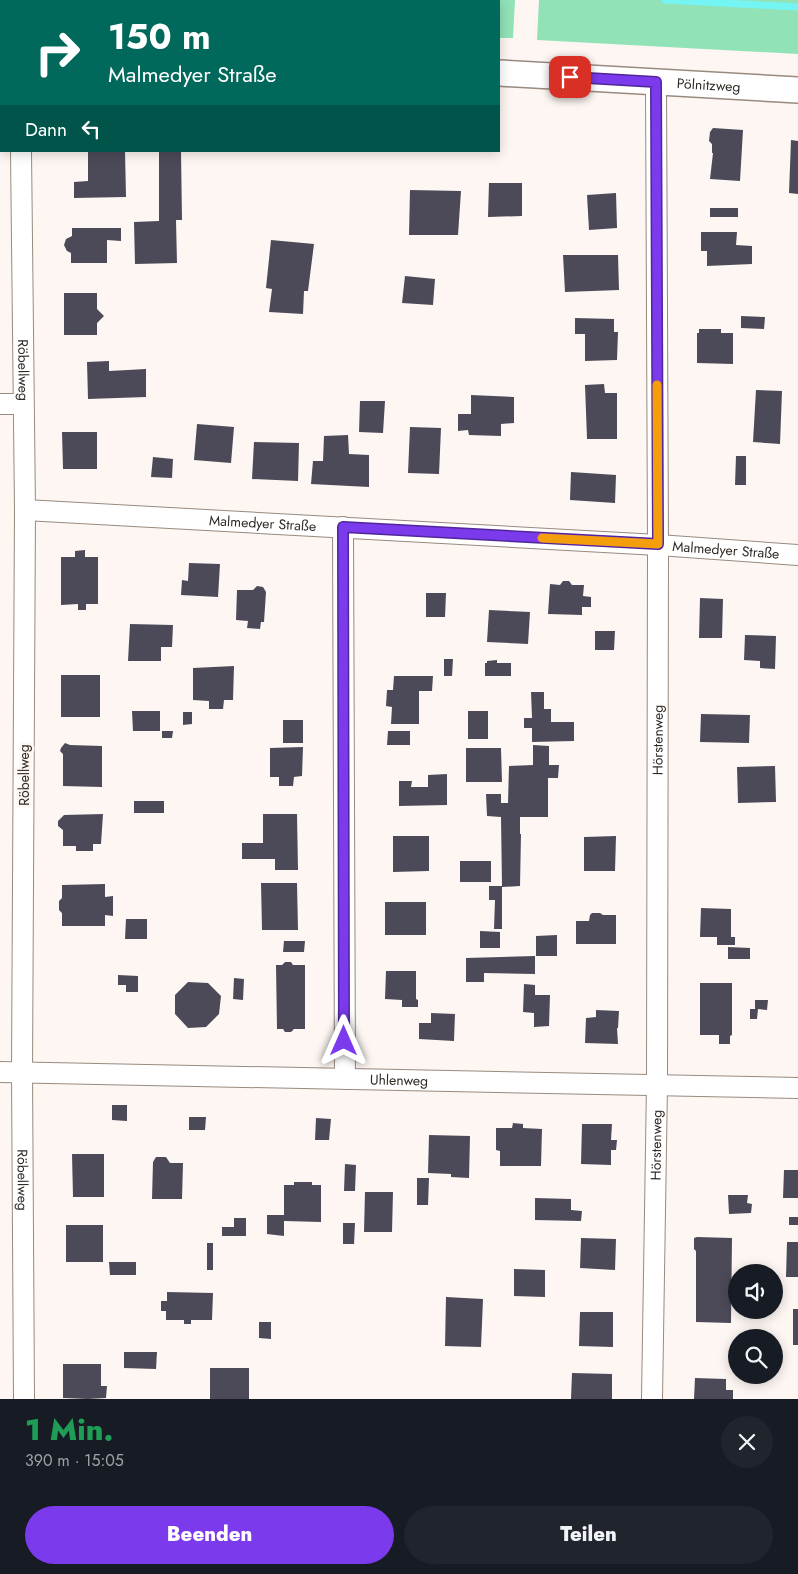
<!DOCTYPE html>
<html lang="de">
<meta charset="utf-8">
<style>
:root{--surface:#171b24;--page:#20242c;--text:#f1f3f6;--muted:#9ea1a6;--accent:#7c3aed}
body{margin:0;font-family:Jost,sans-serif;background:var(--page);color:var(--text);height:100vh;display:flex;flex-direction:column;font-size:19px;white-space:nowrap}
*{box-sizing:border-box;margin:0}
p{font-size:16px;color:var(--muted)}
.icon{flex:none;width:28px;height:28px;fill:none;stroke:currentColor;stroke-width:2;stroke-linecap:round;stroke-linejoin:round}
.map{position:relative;height:1399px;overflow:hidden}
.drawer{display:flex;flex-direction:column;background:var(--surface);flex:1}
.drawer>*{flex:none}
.hud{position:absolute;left:0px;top:0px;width:500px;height:152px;box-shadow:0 2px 12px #0003;background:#00695c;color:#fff;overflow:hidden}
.buttons{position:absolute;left:728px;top:1264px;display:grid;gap:10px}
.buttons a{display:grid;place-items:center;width:55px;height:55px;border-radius:50%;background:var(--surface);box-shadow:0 2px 12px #0003;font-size:25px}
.pin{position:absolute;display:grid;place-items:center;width:42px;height:42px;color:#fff;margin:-21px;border-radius:10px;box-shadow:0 2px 8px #0006}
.me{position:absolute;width:55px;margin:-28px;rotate:0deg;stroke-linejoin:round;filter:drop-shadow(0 0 4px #0008)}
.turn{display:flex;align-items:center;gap:18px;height:105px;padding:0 25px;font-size:22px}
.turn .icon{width:65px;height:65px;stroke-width:2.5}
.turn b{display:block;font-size:35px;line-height:42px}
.then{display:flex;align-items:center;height:48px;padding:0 25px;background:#0003;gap:10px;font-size:19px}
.round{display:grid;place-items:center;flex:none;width:52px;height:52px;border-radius:26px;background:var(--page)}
.headline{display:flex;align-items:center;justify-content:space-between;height:85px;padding:0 25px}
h1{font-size:30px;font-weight:800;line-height:38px;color:#1e9e55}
.cta{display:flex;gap:10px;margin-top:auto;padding:10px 25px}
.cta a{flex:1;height:58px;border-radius:30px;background:var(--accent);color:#fff;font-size:20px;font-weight:800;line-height:58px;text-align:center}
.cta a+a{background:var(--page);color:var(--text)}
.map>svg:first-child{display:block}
.green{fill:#92e2b7}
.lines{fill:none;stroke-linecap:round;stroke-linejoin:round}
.stream{stroke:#75f4f4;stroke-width:7}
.building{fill:#4c4a58}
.minor-casing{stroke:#988a7f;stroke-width:22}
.tertiary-casing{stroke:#988a7f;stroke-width:28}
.minor{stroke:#fff;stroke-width:20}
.tertiary{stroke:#fff;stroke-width:25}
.route-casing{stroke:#51269a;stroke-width:12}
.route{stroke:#7c3aed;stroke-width:9}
.slow{stroke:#f59e0b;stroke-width:9}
.labels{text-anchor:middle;stroke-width:5;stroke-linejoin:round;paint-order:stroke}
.street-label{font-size:14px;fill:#312b26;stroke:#fdf6f2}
</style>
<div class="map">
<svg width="798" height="1399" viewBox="0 0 798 1399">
<rect width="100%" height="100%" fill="#fdf6f2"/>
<g class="green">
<path d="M140,0H515L513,38H499V1H140Z"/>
<path d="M539,0H798V54L537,40Z"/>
</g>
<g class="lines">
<path class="stream" d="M665,0L798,7"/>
</g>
<g class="building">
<path d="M713,128L743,130L740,181L710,179L713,153H712V144L709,141L710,132Z"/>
<path d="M791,140L798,141V194L789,193Z"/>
<path d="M88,151H125L126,197L74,198V182L88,181Z"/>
<path d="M159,151H181L182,220H176L177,263L135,264L134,222L159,221Z"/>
<path d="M489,183H522V216L488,217Z"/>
<path d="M410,190L461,191L458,235H409Z"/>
<path d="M616,193L617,228L589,230L587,195Z"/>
<rect x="710" y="208" width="28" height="9"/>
<path d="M72,228H121V241L107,240V263H71V253L67,251L64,245L66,239L72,236Z"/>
<path d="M701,232H737L736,245L752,246V264L707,266V251H701Z"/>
<path d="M271,240L314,244L308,291H304L303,314L269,312L272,289L266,288Z"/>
<path d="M563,255H618L619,290L565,292Z"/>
<path d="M405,276L435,279L433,305L402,303Z"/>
<path d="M64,293H97V309L104,316L97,323V335H64Z"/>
<path d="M741,316L765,317L764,329L741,328Z"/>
<path d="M575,318L614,319V332H618L617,360L585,361V334H575Z"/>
<path d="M699,329H721V333H733V364L697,363V333H699Z"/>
<path d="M109,361V371L146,369V397L88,399L87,362Z"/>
<path d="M604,384L605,393H617V439H587L585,385Z"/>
<path d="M756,390L782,391L780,444L753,442Z"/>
<path d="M471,395L514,397V423L501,424V436L469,435L468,430L458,431V414H471Z"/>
<path d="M360,401H385L383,433L359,432Z"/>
<path d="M197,424L234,427L231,463L194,460Z"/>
<path d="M410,427L441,428L439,474L408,473Z"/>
<path d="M62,432H97V469H63Z"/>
<path d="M348,435L349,454L369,455V487L311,484L313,461H323L324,436Z"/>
<path d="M254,442L299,443L298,481L252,479Z"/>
<path d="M736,456H746V485H735Z"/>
<path d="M153,457L173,459L172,478L151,477Z"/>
<path d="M571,472L616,475L615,503L570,500Z"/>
<path d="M85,550V557H98V604H86V610H78V604L61,605V557H75V551Z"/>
<path d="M189,563L220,564L218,597L181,595L182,580L188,581Z"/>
<path d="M563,581H569L572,585H584L583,596L591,597V607H582V615L548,614L550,584L560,585Z"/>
<path d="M257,586L263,587L266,592L264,622H261L260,629L247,628L248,621L236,620L237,590H253Z"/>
<path d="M426,593H446L445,617H426Z"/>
<path d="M700,598L723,599L722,638H699Z"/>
<path d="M489,610L530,612L528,644L487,642Z"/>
<path d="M130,624L173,625L172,647H161V661H128Z"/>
<path d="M595,631H615L614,650H595Z"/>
<path d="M745,635L776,636L775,669L760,668V661L744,660Z"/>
<path d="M444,659H453L452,676H444Z"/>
<path d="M497,660V663H511V676H485V663H487V661Z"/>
<path d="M234,666L233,700H224L223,709H209V701L193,700V668Z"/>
<rect x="61" y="675" width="39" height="42"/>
<path d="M394,676H433L432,691H419V724H391L392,707L386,706L387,690H393Z"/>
<path d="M531,692H544V709H551V722H574V741L532,742V728H524V718H532Z"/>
<path d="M132,711H160V731H133Z"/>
<rect x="468" y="711" width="20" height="28"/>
<path d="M183,712H192V724L183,725Z"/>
<path d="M701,714L750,715L749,743L700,742Z"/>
<rect x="283" y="720" width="20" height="23"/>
<path d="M162,731H173L172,738H162Z"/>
<path d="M388,731H410V745H387Z"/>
<path d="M65,743L70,745L102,746V787L63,786V754L60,751L61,748Z"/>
<path d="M533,745L549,746V765H559L558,778H548V817H520V834H521L520,886L502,887V929H494L495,900H489V886H502L501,817L487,816L486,794H501V803H508L509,766L533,765Z"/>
<path d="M303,747L302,776L294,777L293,786H279V777H270V748Z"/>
<path d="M466,748H501L502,782H466Z"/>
<path d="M775,766L776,802L738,803L737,767Z"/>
<path d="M447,774V805L399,806V781H412L411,787H428V775Z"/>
<rect x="134" y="801" width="30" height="12"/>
<path d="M103,814L101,844H93V851H76V846H63V830L58,826V821L64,815Z"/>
<path d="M263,814H297L298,870H275V859H242V843H263Z"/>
<path d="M393,836H429V871L393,872Z"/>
<path d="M616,836L615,871H584V837Z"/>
<rect x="460" y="861" width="31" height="21"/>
<path d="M261,883H297L298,930H262Z"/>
<path d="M105,884V897L113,896V916L105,915V926H62V913L59,910V901L62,898V885Z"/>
<rect x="385" y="902" width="41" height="33"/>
<path d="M701,908L731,909V937H735V945H717V937H700Z"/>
<path d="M592,913H600L603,915H616V944H576V921H589L590,915Z"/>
<path d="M126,919H147V939H125Z"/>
<path d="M480,931L500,932V948H480Z"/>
<path d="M557,935V956H536V936Z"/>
<path d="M284,941H305L304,952H283Z"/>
<path d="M728,947L750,948V959H728Z"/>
<path d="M535,956V974L484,973V982H466V958Z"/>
<path d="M285,962H291L293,965H305V1029H294L291,1032H285L283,1029H277L276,965H282Z"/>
<path d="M386,971H416V999L418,1000V1007H402V1000L385,999Z"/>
<path d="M118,975L138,976V992H126V985H118Z"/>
<path d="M234,978L244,979L243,1000L233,999Z"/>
<path d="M188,982L208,983L221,996L219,1014L206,1027L188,1028L175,1014V995Z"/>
<path d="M700,983H732V1035L730,1036V1044H719V1035H700Z"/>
<path d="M524,984L535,985V995H550L549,1026L534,1027V1013L523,1012Z"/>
<path d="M755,1000H768L767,1010L758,1009L757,1019H750V1009H755Z"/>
<path d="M596,1010L619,1011L618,1028H617L618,1044L585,1043L586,1018L596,1017Z"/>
<path d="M431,1013L455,1014L454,1041L419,1039V1023H431Z"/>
<path d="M112,1105H127V1121L112,1120Z"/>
<path d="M189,1117H206L205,1130H189Z"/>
<path d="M316,1118L331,1119L329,1140H315Z"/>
<path d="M513,1123L523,1124V1128L542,1129L541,1166H500V1151L496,1150V1128H512Z"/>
<path d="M582,1124H612L611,1140H617L616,1150H611V1165L581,1164Z"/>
<path d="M429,1135L470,1136L469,1178L451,1177V1174L428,1173Z"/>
<path d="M72,1154H104V1197H73Z"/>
<path d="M156,1157H166L170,1163H183L182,1199H152L153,1162Z"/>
<path d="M345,1164L356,1165L355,1191H344Z"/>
<path d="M784,1170H798V1198H783Z"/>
<path d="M417,1178H429L428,1205H417Z"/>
<path d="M294,1182H312V1185H321V1222L284,1221V1236L267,1234V1215H284V1185H294Z"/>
<path d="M365,1192H393L392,1232H364Z"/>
<path d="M728,1195H748L747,1203L752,1204L751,1213L729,1214Z"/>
<path d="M535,1198L571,1199V1210L582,1211L581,1221L535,1220Z"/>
<rect x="789" y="1217" width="9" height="8"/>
<path d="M234,1218H246V1236H222V1227H234Z"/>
<path d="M343,1223H355L354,1244H343Z"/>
<rect x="66" y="1225" width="37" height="37"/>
<path d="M697,1237L732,1238L731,1323L696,1322V1251L694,1249V1238Z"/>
<path d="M581,1238L616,1239L615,1270L580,1268Z"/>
<path d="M787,1242H798V1277H786Z"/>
<rect x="207" y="1243" width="6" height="27"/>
<path d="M109,1262H136V1275H110Z"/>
<path d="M514,1269L545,1270V1297L514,1296Z"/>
<path d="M167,1292L213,1293L212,1320H191V1324H184V1320H166V1311H161V1301H167Z"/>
<path d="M446,1297L483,1299L481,1347L445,1346Z"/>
<rect x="793" y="1309" width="5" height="36"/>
<path d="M580,1312H613V1347L579,1346Z"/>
<path d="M259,1322H271V1339L259,1338Z"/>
<path d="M124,1352H157L156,1369L124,1368Z"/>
<path d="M63,1364H101V1386H107L106,1398L88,1399L63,1398Z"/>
<rect x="210" y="1368" width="39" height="31"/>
<path d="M572,1373L612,1374V1399H571Z"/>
<path d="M695,1378L726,1379V1390H733V1399H694Z"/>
</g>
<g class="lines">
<g class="minor-casing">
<g id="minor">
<path d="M19,0V1"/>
<path id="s1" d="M21,151L25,510L22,1072L24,1399"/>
<path d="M0,404H23"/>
<path id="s2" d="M25,510L658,545L798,555"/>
<path d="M343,527L345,1079"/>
<path id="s3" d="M0,1072L798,1088"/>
<path id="s4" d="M652,1399L657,1085L658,545L656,82"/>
</g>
</g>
<g class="tertiary-casing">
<g id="tertiary">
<path d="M0,39H1"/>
<path id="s5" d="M499,73L798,90"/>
</g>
</g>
<use href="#minor" class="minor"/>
<use href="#tertiary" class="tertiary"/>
</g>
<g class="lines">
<g class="route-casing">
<path id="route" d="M344,1041L343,527L658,544L656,82L570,77"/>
</g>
<use href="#route" class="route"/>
<path class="slow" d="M542,538L658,544L657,385"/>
</g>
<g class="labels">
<g class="street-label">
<text dy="5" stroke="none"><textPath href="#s5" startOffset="210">Pölnitzweg</textPath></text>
<text dy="5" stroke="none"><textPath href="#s1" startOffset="219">Röbellweg</textPath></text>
<text dy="5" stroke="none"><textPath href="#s2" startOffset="238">Malmedyer Straße</textPath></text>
<text dy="5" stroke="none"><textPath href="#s2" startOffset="702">Malmedyer Straße</textPath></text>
<text dy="5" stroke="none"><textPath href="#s4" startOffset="659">Hörstenweg</textPath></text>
<text transform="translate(24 775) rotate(-90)" y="5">Röbellweg</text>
<text dy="5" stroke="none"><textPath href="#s3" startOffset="399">Uhlenweg</textPath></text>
<text dy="5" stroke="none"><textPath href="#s4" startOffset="254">Hörstenweg</textPath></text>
<text dy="5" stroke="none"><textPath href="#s1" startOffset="1029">Röbellweg</textPath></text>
</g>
</g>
</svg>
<div class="buttons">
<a><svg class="icon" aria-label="sound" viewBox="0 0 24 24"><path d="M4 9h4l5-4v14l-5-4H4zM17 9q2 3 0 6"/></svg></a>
<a><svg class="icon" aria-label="search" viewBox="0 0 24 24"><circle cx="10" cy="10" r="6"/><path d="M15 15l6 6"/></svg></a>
</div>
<div class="pin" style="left:570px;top:77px;background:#d93025"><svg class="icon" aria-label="arrive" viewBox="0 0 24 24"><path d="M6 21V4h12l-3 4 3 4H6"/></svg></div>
<svg class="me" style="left:344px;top:1041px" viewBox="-20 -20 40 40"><path d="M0-17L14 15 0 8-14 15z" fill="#7c3aed" stroke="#fff" stroke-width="4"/></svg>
<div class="hud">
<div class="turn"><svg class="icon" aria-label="right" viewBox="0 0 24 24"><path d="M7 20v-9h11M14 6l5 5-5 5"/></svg><div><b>150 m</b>Malmedyer Straße</div></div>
<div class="then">Dann<svg class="icon" aria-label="left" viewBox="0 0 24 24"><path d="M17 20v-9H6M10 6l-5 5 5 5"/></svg></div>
</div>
</div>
<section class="drawer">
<div class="headline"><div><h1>1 Min.</h1><p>390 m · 15:05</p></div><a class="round"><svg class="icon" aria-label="close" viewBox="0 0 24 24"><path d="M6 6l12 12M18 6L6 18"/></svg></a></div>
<div class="cta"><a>Beenden</a><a>Teilen</a></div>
</section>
